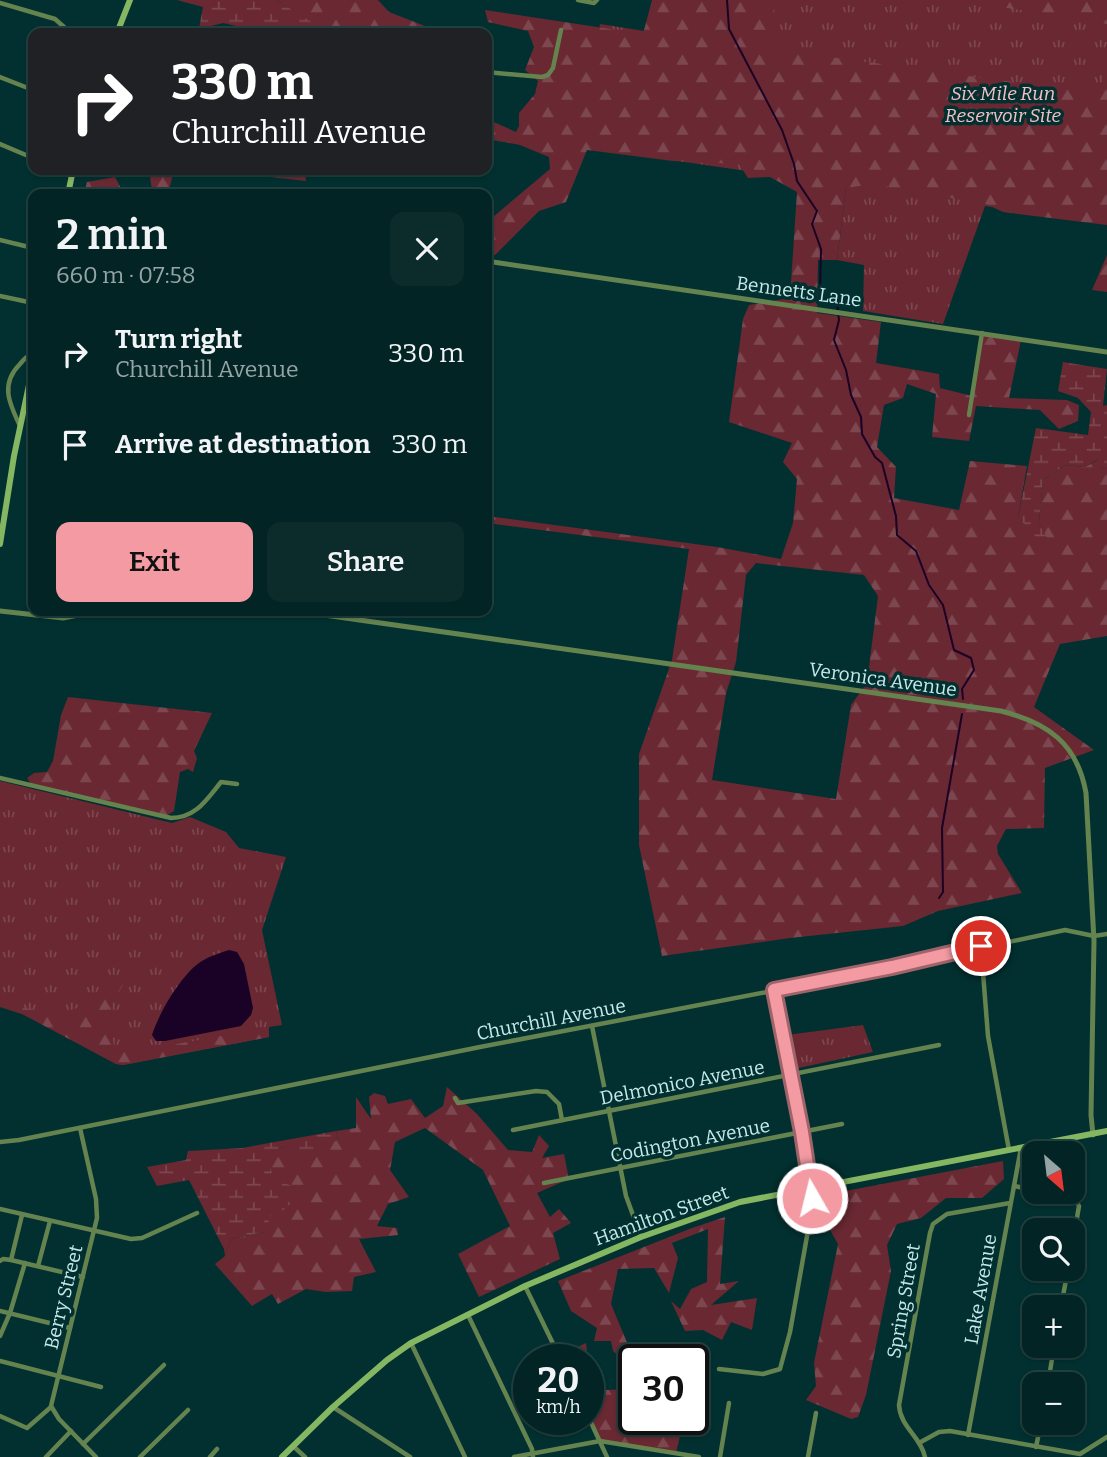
<!DOCTYPE html>
<meta charset="utf-8">
<style>
:root{--surface:#022424;--page:#0c2c2c;--text:#f1f3f6;--muted:#96a4a6;--line:#234141;--accent:#f49aa3}
body{margin:0;font-family:Bitter,serif;background:var(--page);color:var(--text);height:100vh;display:flex;flex-direction:column;font-size:26px;white-space:nowrap}
*{box-sizing:border-box;margin:0}
p{font-size:23px;color:var(--muted)}
.icon{flex:none;width:38px;height:38px;fill:none;stroke:currentColor;stroke-width:2;stroke-linecap:round;stroke-linejoin:round}
.map{position:relative;flex:1;overflow:hidden}
.panel{position:absolute;left:28px;top:189px;width:464px;height:427px;display:flex;flex-direction:column;background:var(--surface);border-radius:14px;box-shadow:0 2px 5px #0004,0 0 0 2px var(--line)}
.panel>*{flex:none}
.hud{position:absolute;left:28px;top:28px;width:464px;height:147px;border-radius:14px;box-shadow:0 2px 5px #0004,0 0 0 2px var(--line);background:#202124;color:#fff;overflow:hidden}
.needle{width:46px;rotate:152deg}
.fabs{position:absolute;left:1022px;top:1141px;display:grid;gap:14px}
.fabs a{display:grid;place-items:center;width:63px;height:63px;border-radius:14px;background:var(--surface);box-shadow:0 2px 5px #0004,0 0 0 2px var(--line);font-size:35px}
.speed{position:absolute;left:513px;top:1344px;display:flex;gap:14px;font-size:35px;font-weight:700;text-align:center}
.speed>*{display:grid;place-content:center;width:91px;height:91px;border-radius:50%;background:var(--surface);box-shadow:0 2px 5px #0004,0 0 0 2px var(--line);line-height:1}
.speed small{font-size:18px;font-weight:400}
.speed .limit{border:4px solid #111;border-radius:10px;background:#fff;color:#111}
.pin{position:absolute;display:grid;place-items:center;width:60px;height:60px;color:#fff;margin:-30px;border:4px solid #fff;border-radius:50%;box-shadow:0 2px 7px #0007}
.me{position:absolute;width:77px;margin:-38px;rotate:352deg;stroke-linejoin:round;filter:drop-shadow(0 0 5px #0008)}
.turn{display:flex;align-items:center;gap:24px;height:147px;padding:0 28px;font-size:32px}
.turn .icon{width:91px;height:91px;stroke-width:2.5}
.turn b{display:block;font-size:49px;line-height:60px}
.round{display:grid;place-items:center;flex:none;width:74px;height:74px;border-radius:14px;background:var(--page)}
.head{display:flex;align-items:center;justify-content:space-between;height:119px;padding:0 28px}
h1{font-size:42px;font-weight:600;line-height:52px}
.button{display:flex;gap:14px;margin-top:auto;padding:14px 28px}
.button a{flex:1;height:80px;border-radius:14px;background:var(--accent);color:#111;font-size:28px;font-weight:600;line-height:80px;text-align:center}
.button a+a{background:var(--page);color:var(--text)}
ul{padding:0;list-style:none}
li{display:flex;align-items:center;gap:21px;height:91px;padding:0 28px}
li div{flex:1}
li b{display:block;font-size:26px}
li em{font-style:normal}
.map>svg:first-child{display:block}
.grass{fill:url(#grass-tufts)}
.forest{fill:url(#forest-firs);fill-rule:evenodd}
.wetland{fill:url(#wetland-marsh)}
.water{fill:#1a0226}
.lines{fill:none;stroke-linecap:round;stroke-linejoin:round}
.stream{stroke:#1a0226;stroke-width:2}
.minor{stroke:#64834f;stroke-width:4.5}
.tertiary{stroke:#64834f;stroke-width:5}
.secondary{stroke:#85b661;stroke-width:6}
.route-casing{stroke:#9f646a;stroke-width:18}
.route{stroke:#f49aa3;stroke-width:12}
.labels{text-anchor:middle;stroke-width:7;stroke-linejoin:round;paint-order:stroke}
.park-label{font-size:19px;font-style:italic;fill:#f6c0c4;stroke:#023030}
.street-label{font-size:19px;fill:#c5eae9;stroke:#023030}
</style>
<div class="map">
<svg width="1107" height="1457" viewBox="0 0 1107 1457">
<defs>
<pattern id="grass-tufts" width="24" height="20" patternUnits="userSpaceOnUse" patternTransform="scale(1.75)"><rect width="24" height="20" fill="#692832"/><path d="M3 7l-1-3M5 7V3M7 7l1-3M15 17l-1-3M17 17v-4M19 17l1-3" fill="none" stroke="#7d4750"/></pattern>
<pattern id="forest-firs" width="22" height="20" patternUnits="userSpaceOnUse" patternTransform="scale(1.75)"><rect width="22" height="20" fill="#692832"/><path d="M5 1l3.5 6h-7zM16 11l3.5 6h-7z" fill="#7d4750"/></pattern>
<pattern id="wetland-marsh" width="20" height="14" patternUnits="userSpaceOnUse" patternTransform="scale(1.75)"><rect width="20" height="14" fill="#692832"/><path d="M1 5h8M5 5V1M11 12h8M15 12V8" fill="none" stroke="#7d4750"/></pattern>
</defs>
<rect width="100%" height="100%" fill="#023030"/>
<g class="grass">
<path d="M669,0H1107V224L985,206L943,324L863,311L864,265L837,260L846,188L850,186L533,140L589,91L600,24L663,34Z"/>
<path d="M0,781L172,823L190,817L226,832L239,848L286,857L262,930L282,1025L269,1027V1037L123,1065L116,1064L31,1017L0,1007Z"/>
<path d="M863,1025L873,1052L794,1069L787,1035Z"/>
</g>
<g class="forest">
<path d="M276,0H378L389,12L443,33H321L317,26Z"/>
<path d="M652,0H775L772,49L1099,94L1107,69V225L1003,212L986,204L872,184L846,188L837,260H818L817,313L881,322L876,363L939,374L940,388L972,396L980,334L1021,340L1009,398L1067,400L1079,405L1078,421L1059,429L1040,410L976,406L969,441L932,437L936,394L907,384L903,398L884,405L877,447L896,467L894,498L959,510L970,461L1027,466L1018,517L1048,542L1039,522L1043,480L1065,465L1085,467L1098,460L1101,468L1107,469V636L1060,644L1034,707L1094,750L1045,768L1044,828L1006,829L997,846L998,854L1022,893L938,911L903,926L790,938L662,956L639,845V754L672,660L689,549L487,523V516L717,547L781,559L793,523L797,479L783,462L792,443L729,422L743,319L749,305L790,298L797,192L770,177L748,178L739,164L673,161L587,150L566,202L539,211L495,255L487,254V222L550,169L549,157L520,145L487,139V119L516,132L519,126V113L535,94L538,81L525,70L534,47L528,31L488,22L485,10L643,34ZM756,563L864,575L878,596L867,683L851,705L836,799L712,780L726,693L736,662L746,575Z"/>
<path d="M958,0H1107V24Z"/>
<path d="M149,170H174L168,194H140L152,190Z"/>
<path d="M208,170H305L306,181Z"/>
<path d="M115,177L124,194H84L87,182Z"/>
<path d="M1107,255V292L1092,290Z"/>
<path d="M68,697L212,713L194,751L197,758L193,772L188,769L180,772L174,811L166,816L31,784L27,778L34,773L47,772L53,761L61,715Z"/>
<path d="M107,975L123,985L108,1010L115,1052L144,1050L269,1027V1037L123,1065L116,1064L22,1014L19,1008C39,1009 70,1016 87,1003C96,997 101,984 107,975Z"/>
<path d="M447,1087L477,1114L508,1150L532,1152L539,1135L549,1146L542,1158L564,1154L569,1179L537,1193L550,1217L559,1209L571,1223L553,1233L560,1259L479,1297L458,1254L510,1226L483,1170L425,1128L395,1142L390,1170L409,1197L388,1204L377,1226L397,1228L398,1235L359,1239L376,1272L354,1277L352,1291L326,1292L306,1289L278,1304L272,1294L252,1306L215,1264L225,1256L231,1239L264,1232L274,1179L265,1155L285,1146L338,1140L336,1131L356,1128V1097L371,1119L369,1097L374,1093L385,1096L388,1104L411,1099L425,1118L443,1106Z"/>
<path d="M1003,1161L1004,1179L982,1198H946L921,1218L897,1224L887,1245L891,1271L866,1395L858,1417L851,1419L806,1400L816,1386L814,1363L838,1244L830,1230L835,1193Z"/>
<path d="M725,1217L720,1284L739,1281L711,1305L757,1298L752,1330L731,1322L722,1340L703,1330L685,1331L671,1301L680,1309L691,1289L707,1282L708,1229L672,1243L678,1258L669,1293L654,1268L618,1269L611,1304L633,1357L637,1360H634L633,1369L613,1351L611,1341H594L597,1328L571,1311L558,1281L692,1228Z"/>
<path d="M586,1343L588,1360H561L559,1356Z"/>
<path d="M683,1343L689,1360H646Z"/>
<path d="M588,1363L589,1370L606,1390L633,1389L634,1419H684L676,1453L600,1441L588,1416Z"/>
</g>
<g class="wetland">
<path d="M177,0H276L318,26L321,33H248L245,28L223,23L199,29L203,7Z"/>
<path d="M1063,362L1107,369L1103,406L1107,405V469L1101,468L1097,460L1085,467L1065,465L1043,480L1039,522L1049,542L1041,543L1018,517L1036,428L1088,435L1091,412L1078,398L1058,391Z"/>
<path d="M336,1131L338,1140L299,1157L285,1146L266,1155L274,1179L292,1186L291,1203L281,1212L273,1210L264,1232L231,1239L225,1256L224,1249L189,1180L157,1186L147,1167L186,1160L188,1151L242,1148Z"/>
</g>
<path class="water" d="M229,950L237,952L244,964L253,1008L251,1015L241,1026L165,1041H156L152,1035C159,1013 182,973 202,961C210,956 220,953 229,950Z"/>
<g class="lines">
<g class="stream">
<path d="M727,0L729,29L782,130L794,164L797,181L817,211L812,224L821,249L820,294L837,303L839,320L834,340L846,370L851,395L861,417L862,434L875,457L882,463L896,516L897,535L916,551L929,585L943,605L954,650L971,658L974,670L962,689L963,699"/>
<path d="M939,898L943,892L942,828L962,714"/>
</g>
<g class="minor">
<path d="M578,0L594,3L597,0"/>
<path d="M0,3L55,19L64,27"/>
<path d="M486,72L542,77L548,75L553,68L561,30"/>
<path d="M0,77L33,90"/>
<path d="M0,144L33,158"/>
<path d="M61,170L69,173L71,177"/>
<path d="M0,240L33,248"/>
<path d="M0,296L33,303"/>
<path d="M969,415L982,333"/>
<path d="M20,426C9,403 0,384 20,364C24,359 27,356 33,353"/>
<path d="M0,778L171,818C196,818 207,799 221,782L237,784"/>
<path d="M981,947L988,1036L1009,1150"/>
<path d="M592,1026L626,1196L641,1237"/>
<path d="M455,1098L458,1103L536,1091L547,1092L559,1104L562,1120"/>
<path d="M80,1128L96,1199L97,1218L51,1406L59,1419L96,1457"/>
<path d="M513,1130L939,1045"/>
<path d="M0,1142L19,1140L480,1047L840,978L1065,930L1094,936L1107,934"/>
<path d="M544,1183L842,1124"/>
<path d="M1014,1186L1034,1190"/>
<path d="M1046,1192L1075,1199L1079,1206L1073,1241"/>
<path d="M0,1209L131,1239L142,1238L197,1213"/>
<path d="M11,1260L22,1215"/>
<path d="M0,1261L3,1259L11,1260L83,1277"/>
<path d="M38,1266L50,1221"/>
<path d="M525,1286L561,1360"/>
<path d="M1061,1307L1068,1269"/>
<path d="M0,1311L70,1328"/>
<path d="M468,1315L532,1449L533,1457"/>
<path d="M0,1336L10,1313L25,1263"/>
<path d="M411,1343L465,1457"/>
<path d="M0,1361L101,1387"/>
<path d="M719,1369L763,1374L780,1369L790,1332L812,1208V1198L802,1132L774,990"/>
<path d="M1048,1384L1054,1346"/>
<path d="M333,1407L410,1457"/>
<path d="M0,1416L27,1428L51,1407"/>
<path d="M588,1416L607,1457"/>
<path d="M968,1435L1021,1148"/>
<path d="M919,1443L939,1432L950,1431L1080,1454L1107,1437"/>
<path d="M83,1444L164,1365"/>
<path d="M293,1446L305,1457"/>
<path d="M1036,1447L1041,1423"/>
<path d="M46,1457L71,1431"/>
<path d="M140,1457L188,1410"/>
<path d="M210,1457L217,1449"/>
<path d="M514,1457L600,1441L699,1457"/>
<path d="M720,1457L729,1403"/>
<path d="M808,1457L816,1413"/>
<path d="M925,1457C921,1437 900,1427 899,1405L930,1233L933,1224L947,1214L1010,1203"/>
</g>
<g class="tertiary">
<path d="M486,261L1107,352"/>
<path d="M0,611L63,618L99,611"/>
<path d="M296,611L1001,711C1048,723 1077,743 1086,793L1094,941L1091,1115L1093,1135"/>
</g>
<g class="secondary">
<path d="M117,33L130,0"/>
<path d="M68,194L73,170"/>
<path d="M0,544L14,456L33,366"/>
<path d="M282,1457L333,1407L387,1360L411,1343L525,1286L641,1237L740,1202L1107,1131"/>
</g>
</g>
<g class="lines">
<g class="route-casing">
<path id="route" d="M812,1198L802,1132L774,990L892,967L981,946"/>
</g>
<use href="#route" class="route"/>
</g>
<g class="labels">
<g class="park-label">
<text x="1003" y="100">Six Mile Run<tspan x="1003" dy="22">Reservoir Site</tspan></text>
</g>
<g class="street-label">
<text transform="translate(799 291) rotate(8)" y="7">Bennetts Lane</text>
<text transform="translate(883 679) rotate(8)" y="7">Veronica Avenue</text>
<text transform="translate(551 1019) rotate(-11)" y="7">Churchill Avenue</text>
<text transform="translate(682 1082) rotate(-11)" y="7">Delmonico Avenue</text>
<text transform="translate(690 1140) rotate(-11)" y="7">Codington Avenue</text>
<text transform="translate(661 1215) rotate(-20)" y="7">Hamilton Street</text>
<text transform="translate(980 1289) rotate(-80)" y="7">Lake Avenue</text>
<text transform="translate(63 1297) rotate(-76)" y="7">Berry Street</text>
<text transform="translate(903 1301) rotate(-80)" y="7">Spring Street</text>
</g>
</g>
</svg>
<div class="fabs">
<a><svg class="needle" viewBox="-14 -14 28 28"><path d="M0-13l5 13h-10z" fill="#e53935"/><path d="M0 13l5-13h-10z" fill="#96a4a6"/></svg></a>
<a><svg class="icon" aria-label="search" viewBox="0 0 24 24"><circle cx="10" cy="10" r="6"/><path d="M15 15l6 6"/></svg></a>
<a>+</a>
<a>−</a>
</div>
<div class="speed"><div>20<small>km/h</small></div><div class="limit">30</div></div>
<div class="pin" style="left:981px;top:946px;background:#d93025"><svg class="icon" aria-label="arrive" viewBox="0 0 24 24"><path d="M6 21V4h12l-3 4 3 4H6"/></svg></div>
<svg class="me" style="left:812px;top:1198px" viewBox="-20 -20 40 40"><circle r="17" fill="#f49aa3" stroke="#fff" stroke-width="3"/><path d="M0-11L8 9 0 5-8 9z" fill="#fff"/></svg>
<div class="hud">
<div class="turn"><svg class="icon" aria-label="right" viewBox="0 0 24 24"><path d="M7 20v-9h11M14 6l5 5-5 5"/></svg><div><b>330 m</b>Churchill Avenue</div></div>
</div>
<section class="panel">
<div class="head"><div><h1>2 min</h1><p>660 m · 07:58</p></div><a class="round"><svg class="icon" aria-label="close" viewBox="0 0 24 24"><path d="M6 6l12 12M18 6L6 18"/></svg></a></div>
<ul>
<li><svg class="icon" aria-label="right" viewBox="0 0 24 24"><path d="M7 20v-9h11M14 6l5 5-5 5"/></svg><div><b>Turn right</b><p>Churchill Avenue</p></div><em>330 m</em></li>
<li><svg class="icon" aria-label="arrive" viewBox="0 0 24 24"><path d="M6 21V4h12l-3 4 3 4H6"/></svg><div><b>Arrive at destination</b></div><em>330 m</em></li>
</ul>
<div class="button"><a>Exit</a><a>Share</a></div>
</section>
</div>
